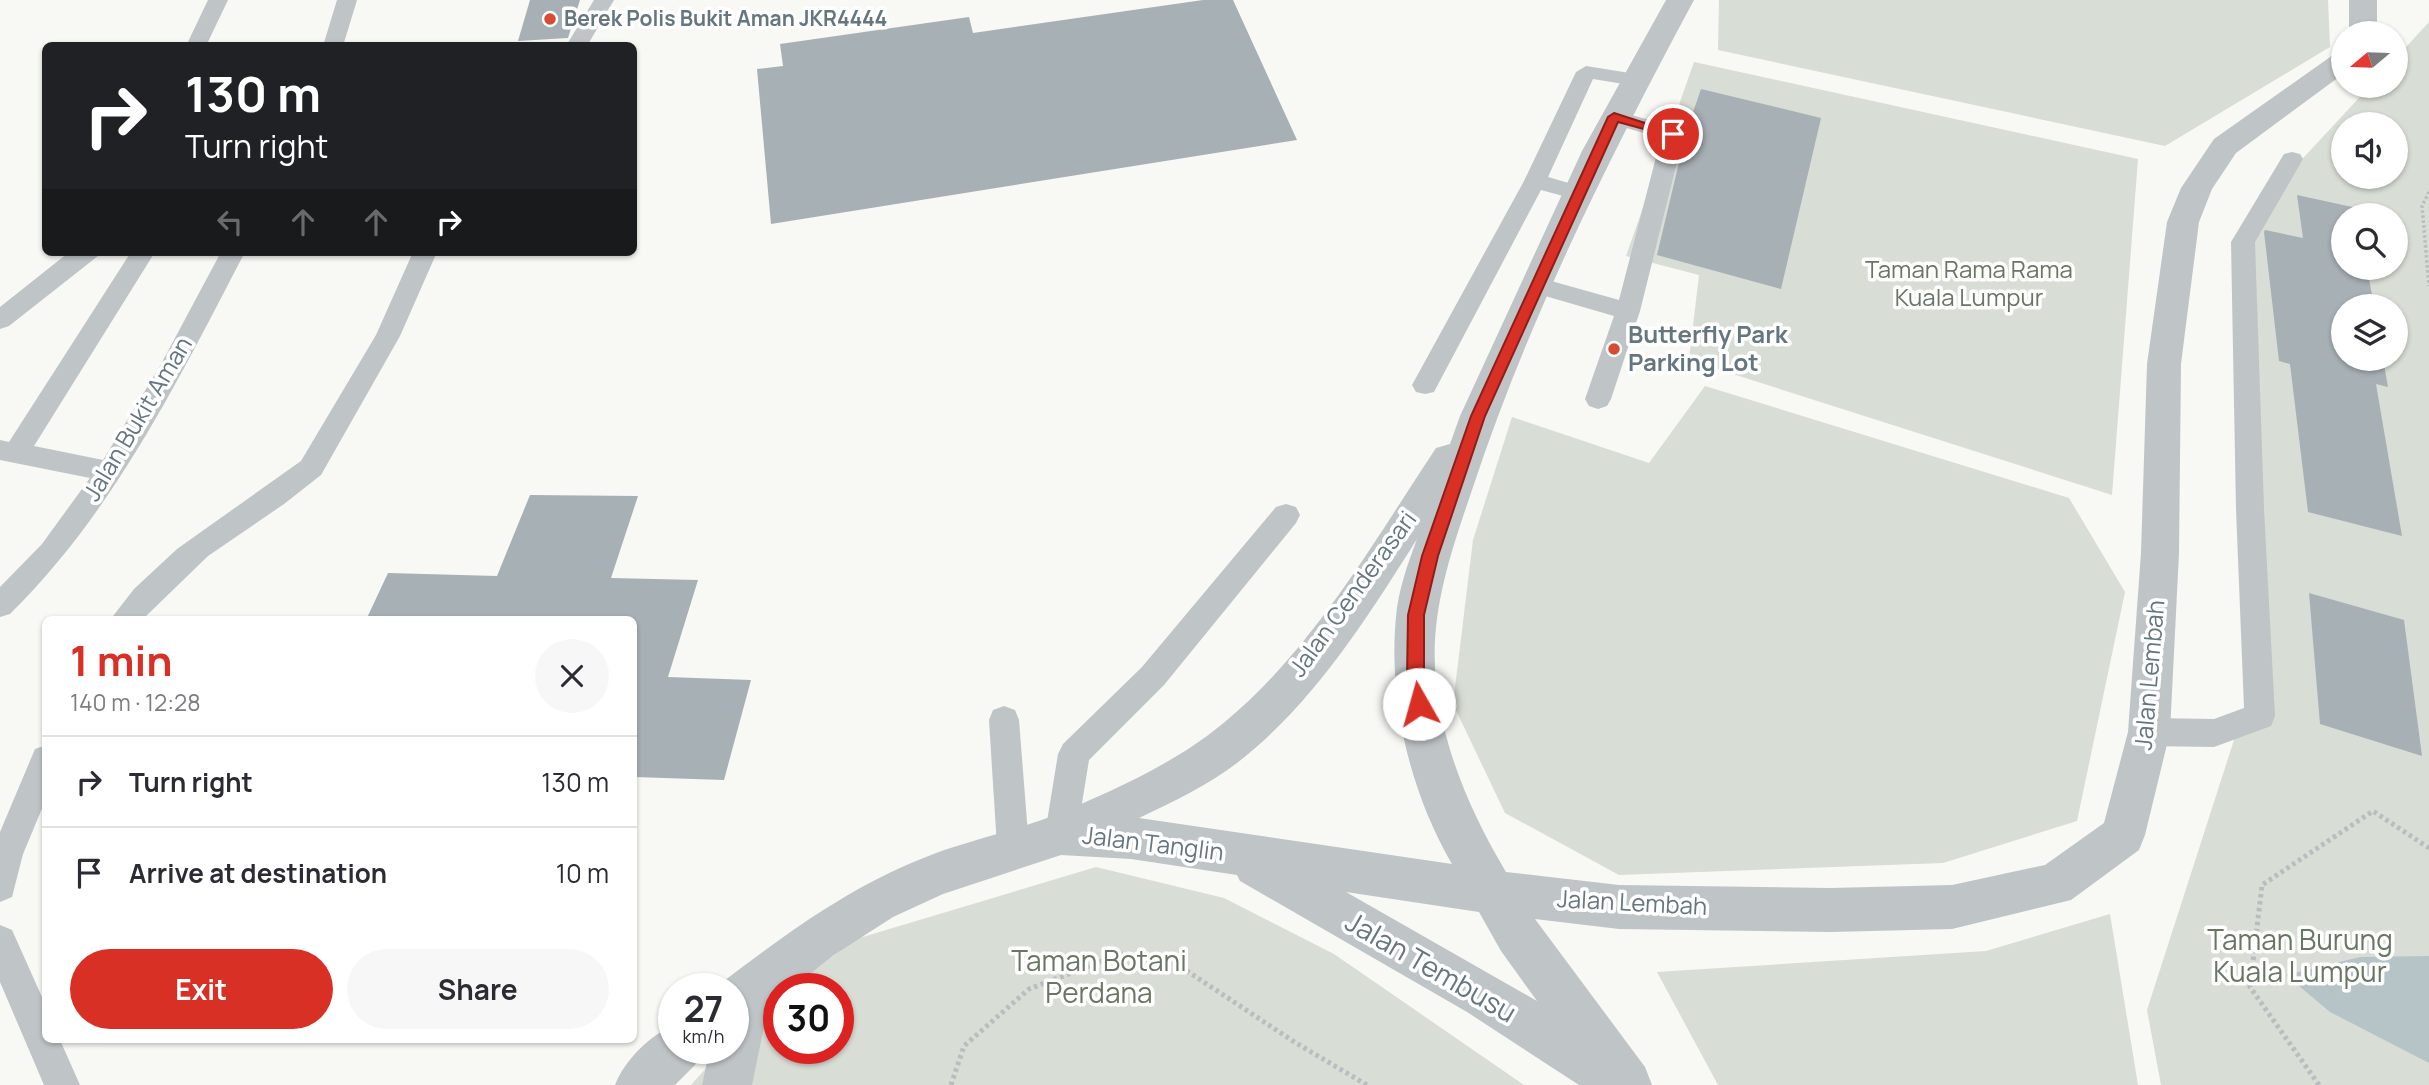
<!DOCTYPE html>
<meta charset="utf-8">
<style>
:root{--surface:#fff;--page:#f7f7f7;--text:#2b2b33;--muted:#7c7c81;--line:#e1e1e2;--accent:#d93025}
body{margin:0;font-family:Manrope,sans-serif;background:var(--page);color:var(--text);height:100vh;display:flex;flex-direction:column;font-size:26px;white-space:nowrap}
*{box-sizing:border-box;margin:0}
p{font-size:23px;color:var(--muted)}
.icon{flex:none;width:38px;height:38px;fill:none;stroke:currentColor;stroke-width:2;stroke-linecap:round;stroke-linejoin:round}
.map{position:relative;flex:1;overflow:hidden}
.details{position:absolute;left:42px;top:616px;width:595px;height:427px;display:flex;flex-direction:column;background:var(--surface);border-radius:10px;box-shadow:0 2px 5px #0004}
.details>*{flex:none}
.banner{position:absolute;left:42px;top:42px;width:595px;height:214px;border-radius:10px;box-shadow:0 2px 5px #0004;background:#202124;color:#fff;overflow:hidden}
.needle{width:46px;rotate:251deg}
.fabs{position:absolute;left:2331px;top:21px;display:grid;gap:14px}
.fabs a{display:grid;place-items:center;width:77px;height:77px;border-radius:50%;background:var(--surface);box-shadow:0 2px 5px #0004;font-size:35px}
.speed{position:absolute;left:658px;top:973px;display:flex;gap:14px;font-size:35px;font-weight:700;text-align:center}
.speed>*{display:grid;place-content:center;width:91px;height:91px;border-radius:50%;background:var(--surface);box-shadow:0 2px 5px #0004;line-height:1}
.speed small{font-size:18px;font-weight:400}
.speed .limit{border:10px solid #d22;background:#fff;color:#111}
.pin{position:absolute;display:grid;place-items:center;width:60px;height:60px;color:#fff;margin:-30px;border:4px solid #fff;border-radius:50%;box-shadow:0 2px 7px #0007}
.me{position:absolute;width:77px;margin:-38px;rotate:353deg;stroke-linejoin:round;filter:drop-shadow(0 0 5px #0008)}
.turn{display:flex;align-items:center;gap:24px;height:147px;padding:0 28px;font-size:32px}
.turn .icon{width:91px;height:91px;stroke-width:2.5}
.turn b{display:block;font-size:49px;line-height:60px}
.lanes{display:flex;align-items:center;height:66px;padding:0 28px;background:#0003;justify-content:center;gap:35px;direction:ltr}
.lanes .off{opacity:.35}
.round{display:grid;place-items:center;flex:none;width:74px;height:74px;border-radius:37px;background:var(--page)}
.overview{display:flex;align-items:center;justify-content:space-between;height:119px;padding:0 28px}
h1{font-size:42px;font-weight:700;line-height:52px;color:var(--accent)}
.primary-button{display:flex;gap:14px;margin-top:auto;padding:14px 28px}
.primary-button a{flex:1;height:80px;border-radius:42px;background:var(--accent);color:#fff;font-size:28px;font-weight:700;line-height:80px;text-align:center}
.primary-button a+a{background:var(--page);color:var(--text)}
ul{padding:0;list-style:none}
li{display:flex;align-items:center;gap:21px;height:91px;padding:0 28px;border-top:2px solid var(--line)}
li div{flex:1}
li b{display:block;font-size:26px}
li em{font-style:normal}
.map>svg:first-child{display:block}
.green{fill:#d8ddd5;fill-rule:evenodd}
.water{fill:#b7c4c7}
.building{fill:#a7b0b5}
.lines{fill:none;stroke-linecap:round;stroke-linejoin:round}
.path-far1{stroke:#babdbf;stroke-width:3.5;stroke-dasharray:2.5 2.5;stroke-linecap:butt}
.path{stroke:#babdbf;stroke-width:5;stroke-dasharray:3.5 3.5;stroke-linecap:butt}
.lane{fill:#bfc4c7;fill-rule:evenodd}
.street{fill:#bfc4c7;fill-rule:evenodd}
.route{fill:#d93025;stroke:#8d1f18;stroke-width:2}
.poi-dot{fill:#d94c34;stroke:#fff;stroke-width:2.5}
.labels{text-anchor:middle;stroke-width:7;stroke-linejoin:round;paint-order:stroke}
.far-poi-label{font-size:21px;font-weight:bold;fill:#65767f;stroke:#fff;text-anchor:start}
.park-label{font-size:24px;fill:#687763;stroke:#fff}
.poi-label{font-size:24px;font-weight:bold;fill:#65767f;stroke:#fff;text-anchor:start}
.street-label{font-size:24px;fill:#65767f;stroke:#fff}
.near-park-label{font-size:28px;fill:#687763;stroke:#fff}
.near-street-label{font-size:28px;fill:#65767f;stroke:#fff}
</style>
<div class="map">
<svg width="2429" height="1085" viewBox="0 0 2429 1085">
<rect width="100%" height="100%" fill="#f8f8f5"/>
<g class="green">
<path d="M1719,0H2328L2330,47L2165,146L1718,50Z"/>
<path d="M2429,22V1085H2161L2147,1010L2262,653L2253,223L2267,197L2370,86H2396V58ZM2343,124H2396V177H2343ZM2343,215H2396V268H2343ZM2343,306H2396V359H2343Z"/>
<path d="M1694,62L2138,159L2112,495L1689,360L1699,275L1626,256Z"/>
<path d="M1705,386L2069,498L2125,592L2077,821L1943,863L1619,875L1505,813L1453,704L1473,540L1512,417L1649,463Z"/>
<path d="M1096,867L1224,898L1334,954L1524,1085H691L724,1048H733V1038L779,997V1048H838V989H789L856,939Z"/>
<path d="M2110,914L2138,1085H1718L1657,972L1986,951Z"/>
</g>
<path class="water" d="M2429,956V1063L2330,1012L2286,975L2360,957Z"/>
<g class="building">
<path d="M530,0H580L568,38L518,41Z"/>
<path d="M1203,0H1233L1297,140L771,224L757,69L783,66L780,44L969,17L973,33Z"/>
<path d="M1701,89L1821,118L1781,289L1657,255L1686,133Z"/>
<path d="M2297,195L2357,208L2358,215H2343V268H2367L2374,306H2343V359H2383L2388,387L2376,384L2402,536L2308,512L2290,364L2279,361L2264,232L2265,230L2303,238Z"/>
<path d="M530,495L638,496L611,578L698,580L668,677L751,680L724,780L634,777V620H366L388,573L497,576Z"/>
<path d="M2309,593L2404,620L2422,756L2320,724Z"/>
</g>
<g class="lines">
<path class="path-far1" d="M2429,192L2422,206L2429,286"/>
<g class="path">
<path d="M951,1085L964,1046L1029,989L1121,954L1181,967L1296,1043L1367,1085"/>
<path d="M2319,1085L2250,987L2262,885L2373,811L2429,848"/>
</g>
<g class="lane">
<path d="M208,0H228L206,46H186Z"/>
<path d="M337,0H357L343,46H323Z"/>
<path d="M594,0H614L587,46H566Z"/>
<path d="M1586,66L1636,74L1646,80L1636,86L1593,79L1548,177L1586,188L1589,193L1586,198L1578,200L1541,190L1434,392L1425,394L1416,392L1412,385L1524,181L1576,72Z"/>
<path d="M1614,110L1681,129L1684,134L1640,311L1611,399L1607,406L1598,409L1589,406L1585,399L1614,316L1528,291L1525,285L1528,279L1537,277L1619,300L1661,138L1606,122L1603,117Z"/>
<path d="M2292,152L2300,154L2303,159L2255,242L2264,509L2275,716L2271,726L2214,747L2149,746L2138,742L2134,732L2138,722L2149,718L2214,719L2244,708L2236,509L2231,242L2284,154Z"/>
<path d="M103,252L9,326L0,329V307L68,253Z"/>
<path d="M131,252H155L34,446L103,460L160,366L221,252H245C177,382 115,510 10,614L0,617V587L42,544L90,478L0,460V440L9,442Z"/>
<path d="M413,252H437L400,336L321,475L284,504L208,556L142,620H110L134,589L177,549L301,461L376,335Z"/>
<path d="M1286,504L1296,507L1300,515L1296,523L1164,685L1089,760L1077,834L1072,845L1061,849L1050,845L1045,834L1058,754L1063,744L1142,667L1276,507Z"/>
<path d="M1004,706L1015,710L1019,720L1029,847L1025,858L1013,862L1001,858L997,847L989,720L993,710Z"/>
<path d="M46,745V799L23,854L12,897L0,902V832L35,749Z"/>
<path d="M0,925L12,930L46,1006V1040H60L80,1085H44L0,982Z"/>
</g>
<g class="street">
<path d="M1666,0H1694C1609,158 1528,320 1472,490C1451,552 1429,614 1436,680C1443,750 1471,813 1506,872L1619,885L1830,888L1952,885L2045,865L2104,823L2128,732L2141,553L2147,364L2167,222L2181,188L2214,139L2333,55L2343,53V74L2236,153L2212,189L2199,222L2181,364L2179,553L2170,732L2145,835L2139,850L2071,900L1952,929L1830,932L1619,929L1535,919L1645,1067L1652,1085H1579L1467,1012L1240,881L1237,875L1131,859L1061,855L943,894L893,917L834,955L791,989H779V998L768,1007L752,1085H702L710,1048H733V989L716,987C782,937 844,890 921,859C964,841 1009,833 1052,816C1104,795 1162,769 1207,736C1305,663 1369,549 1436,448L1450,444L1460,416L1582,151ZM1417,539C1408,563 1398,591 1396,617C1388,700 1410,792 1452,864L1139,818C1172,802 1207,786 1237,763C1313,704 1366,620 1417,539ZM1346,892L1479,912L1501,951L1537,1001Z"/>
<rect x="2349" y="0" width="28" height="33"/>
<path d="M674,1025V1048H702L695,1065L675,1085H615C625,1060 649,1036 674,1025Z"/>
</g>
</g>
<path class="route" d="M1614,113L1679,134L1673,137L1618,122L1485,416L1438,556L1424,615V680L1428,704L1419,712L1411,704L1407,680L1408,615L1422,556L1471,416L1608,117Z"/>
<g class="poi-dot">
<circle cx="550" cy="19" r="7"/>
<circle cx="1614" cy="349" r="7"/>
</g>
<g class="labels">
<g class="far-poi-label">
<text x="564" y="26">Berek Polis Bukit Aman JKR4444</text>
</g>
<g class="park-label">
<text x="1969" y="278">Taman Rama Rama<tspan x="1969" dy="28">Kuala Lumpur</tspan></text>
</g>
<g class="poi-label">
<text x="1628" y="343">Butterfly Park<tspan x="1628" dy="28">Parking Lot</tspan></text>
</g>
<g class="street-label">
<text transform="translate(138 419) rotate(-59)" y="8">Jalan Bukit Aman</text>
<text transform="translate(1353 594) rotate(-54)" y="8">Jalan Cenderasari</text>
<text transform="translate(2150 675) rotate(-85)" y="8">Jalan Lembah</text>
<text transform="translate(1153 844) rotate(7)" y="8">Jalan Tanglin</text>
<text transform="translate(1632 903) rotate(3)" y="8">Jalan Lembah</text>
</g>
<g class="near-park-label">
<text x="2300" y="950">Taman Burung<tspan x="2300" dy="32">Kuala Lumpur</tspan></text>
<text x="1099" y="971">Taman Botani<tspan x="1099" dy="32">Perdana</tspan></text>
</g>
<g class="near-street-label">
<text transform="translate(1431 967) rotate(30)" y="10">Jalan Tembusu</text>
</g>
</g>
</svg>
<div class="fabs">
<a><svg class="needle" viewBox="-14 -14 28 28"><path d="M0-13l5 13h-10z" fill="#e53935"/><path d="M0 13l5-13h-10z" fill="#7c7c81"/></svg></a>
<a><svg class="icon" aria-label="sound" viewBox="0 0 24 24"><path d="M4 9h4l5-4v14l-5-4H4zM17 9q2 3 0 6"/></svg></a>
<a><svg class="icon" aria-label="search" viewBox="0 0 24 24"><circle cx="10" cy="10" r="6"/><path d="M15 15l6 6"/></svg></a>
<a><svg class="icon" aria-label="layers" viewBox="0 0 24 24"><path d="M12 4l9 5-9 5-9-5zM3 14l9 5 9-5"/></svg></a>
</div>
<div class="speed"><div>27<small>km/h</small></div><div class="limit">30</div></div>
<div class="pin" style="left:1673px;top:134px;background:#d93025"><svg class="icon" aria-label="arrive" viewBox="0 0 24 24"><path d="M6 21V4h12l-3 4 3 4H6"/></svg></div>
<svg class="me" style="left:1419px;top:704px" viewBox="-20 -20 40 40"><circle r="19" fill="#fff"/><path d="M0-13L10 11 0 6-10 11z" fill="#d93025"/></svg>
<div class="banner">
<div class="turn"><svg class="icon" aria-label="right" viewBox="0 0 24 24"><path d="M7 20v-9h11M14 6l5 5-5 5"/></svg><div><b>130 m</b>Turn right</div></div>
<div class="lanes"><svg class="icon off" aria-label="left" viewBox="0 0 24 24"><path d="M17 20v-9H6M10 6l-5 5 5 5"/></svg><svg class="icon off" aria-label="ahead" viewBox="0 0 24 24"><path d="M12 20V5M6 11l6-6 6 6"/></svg><svg class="icon off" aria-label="ahead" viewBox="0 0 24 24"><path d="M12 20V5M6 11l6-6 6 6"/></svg><svg class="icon" aria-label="right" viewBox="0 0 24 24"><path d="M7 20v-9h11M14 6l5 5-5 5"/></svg></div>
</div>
<section class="details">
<div class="overview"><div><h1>1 min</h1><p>140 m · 12:28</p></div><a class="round"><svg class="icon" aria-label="close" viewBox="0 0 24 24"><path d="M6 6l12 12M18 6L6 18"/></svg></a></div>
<ul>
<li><svg class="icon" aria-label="right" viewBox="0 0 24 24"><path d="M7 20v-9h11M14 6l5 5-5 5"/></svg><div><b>Turn right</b></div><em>130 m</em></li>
<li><svg class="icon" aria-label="arrive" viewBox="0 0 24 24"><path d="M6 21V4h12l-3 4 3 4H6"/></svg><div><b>Arrive at destination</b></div><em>10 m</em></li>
</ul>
<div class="primary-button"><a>Exit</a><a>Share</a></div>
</section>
</div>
